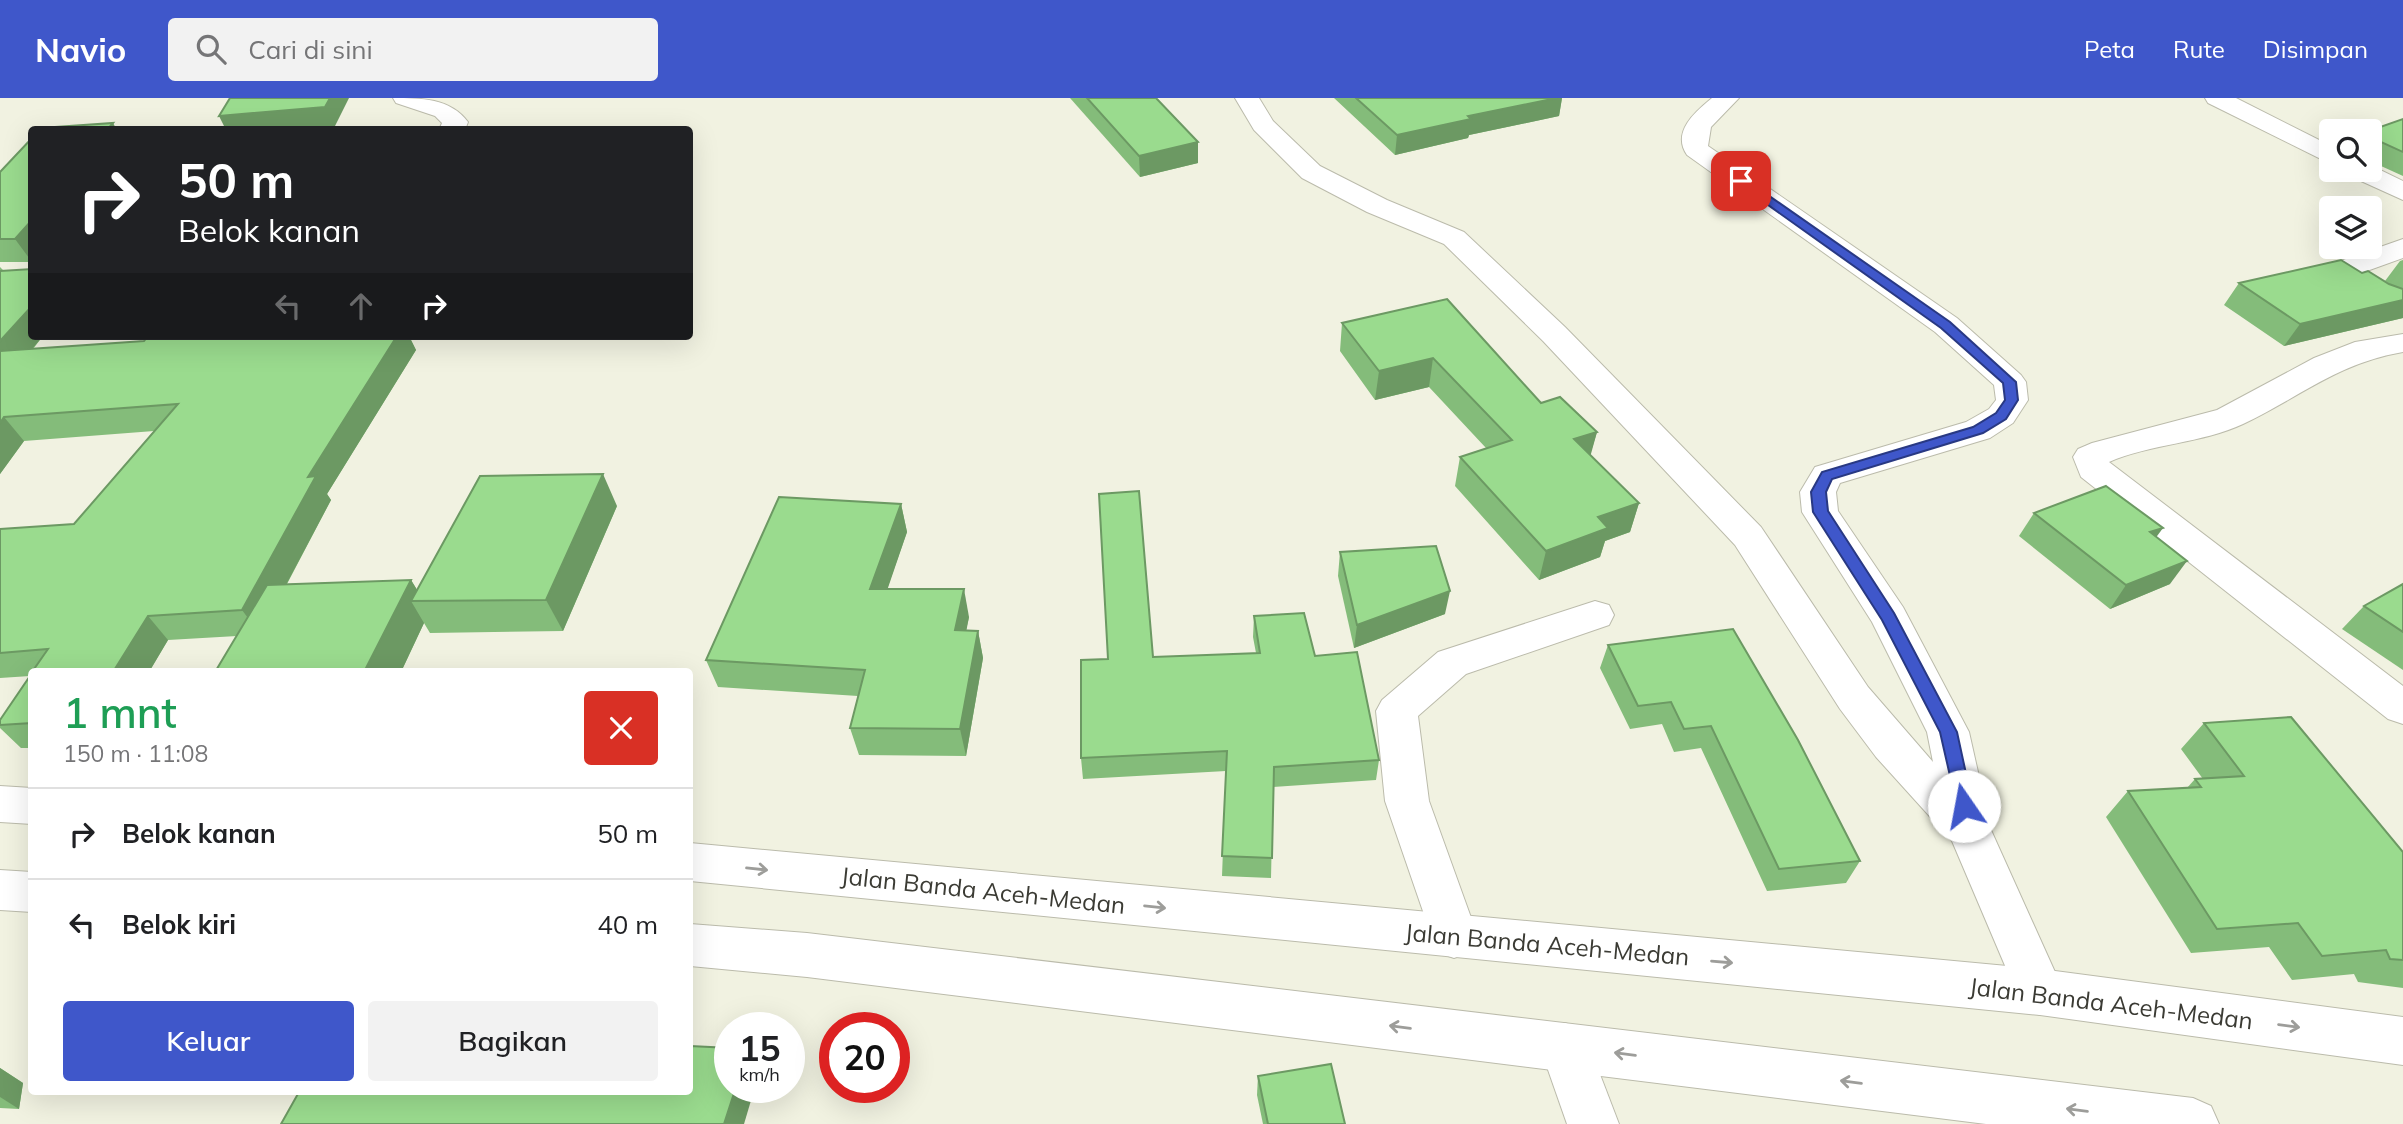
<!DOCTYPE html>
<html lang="id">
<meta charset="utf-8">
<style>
:root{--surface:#fff;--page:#f2f2f2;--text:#202124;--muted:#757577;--line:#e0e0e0;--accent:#3f57ca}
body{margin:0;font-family:Mulish,sans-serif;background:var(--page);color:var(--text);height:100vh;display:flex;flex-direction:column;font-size:26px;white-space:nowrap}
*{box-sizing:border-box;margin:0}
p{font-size:23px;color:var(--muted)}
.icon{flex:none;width:38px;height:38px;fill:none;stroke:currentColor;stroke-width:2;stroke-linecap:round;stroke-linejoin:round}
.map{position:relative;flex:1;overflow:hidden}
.drawer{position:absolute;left:28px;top:570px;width:665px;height:427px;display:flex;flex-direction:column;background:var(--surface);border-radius:7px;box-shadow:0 7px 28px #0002}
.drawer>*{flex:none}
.banner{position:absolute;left:28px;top:28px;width:665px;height:214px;border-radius:7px;box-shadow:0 7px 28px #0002;background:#202124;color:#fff;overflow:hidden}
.buttons{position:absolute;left:2319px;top:21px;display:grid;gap:14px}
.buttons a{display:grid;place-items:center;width:63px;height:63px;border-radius:7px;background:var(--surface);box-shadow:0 7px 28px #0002;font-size:35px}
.speed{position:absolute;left:714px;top:914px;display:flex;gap:14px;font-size:35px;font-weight:700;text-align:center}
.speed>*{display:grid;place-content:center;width:91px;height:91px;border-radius:50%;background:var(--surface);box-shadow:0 7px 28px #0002;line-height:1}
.speed small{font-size:18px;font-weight:400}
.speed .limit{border:10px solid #d22;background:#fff;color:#111}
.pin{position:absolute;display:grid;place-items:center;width:60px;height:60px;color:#fff;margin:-30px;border-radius:14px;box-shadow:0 4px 10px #0006}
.me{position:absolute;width:77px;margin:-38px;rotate:348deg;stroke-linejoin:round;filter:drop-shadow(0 0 5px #0008)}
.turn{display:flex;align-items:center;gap:24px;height:147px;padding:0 35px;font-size:32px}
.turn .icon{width:91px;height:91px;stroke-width:2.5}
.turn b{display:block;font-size:49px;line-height:60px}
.lanes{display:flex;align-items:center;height:66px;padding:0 35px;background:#0003;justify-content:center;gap:35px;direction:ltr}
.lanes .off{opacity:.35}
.round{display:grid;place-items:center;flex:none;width:74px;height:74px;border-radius:7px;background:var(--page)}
.overview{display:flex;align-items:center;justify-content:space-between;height:119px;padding:0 35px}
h1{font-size:42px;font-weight:600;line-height:52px;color:#1e9e55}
.primary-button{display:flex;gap:14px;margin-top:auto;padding:14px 35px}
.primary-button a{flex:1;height:80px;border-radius:7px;background:var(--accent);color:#fff;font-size:28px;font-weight:600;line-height:80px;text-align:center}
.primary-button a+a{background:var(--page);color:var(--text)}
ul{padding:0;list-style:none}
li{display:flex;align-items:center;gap:21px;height:91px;padding:0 35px;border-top:2px solid var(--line)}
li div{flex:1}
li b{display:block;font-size:26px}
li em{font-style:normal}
header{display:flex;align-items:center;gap:42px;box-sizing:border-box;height:98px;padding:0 35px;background:var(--accent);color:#fff}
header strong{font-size:33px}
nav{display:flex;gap:38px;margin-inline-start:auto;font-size:24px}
.search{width:490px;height:63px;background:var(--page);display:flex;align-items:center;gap:18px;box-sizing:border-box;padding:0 24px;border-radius:7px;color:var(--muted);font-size:26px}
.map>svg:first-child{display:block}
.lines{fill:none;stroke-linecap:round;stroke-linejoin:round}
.minor-casing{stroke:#bbbbab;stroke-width:2}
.highway-casing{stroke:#bbbbab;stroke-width:2}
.minor{fill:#fff;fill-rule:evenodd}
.highway{fill:#fff;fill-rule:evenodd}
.wall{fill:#84bc7a}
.shaded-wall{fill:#6c9963}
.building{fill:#9adb8e;stroke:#6c9963;stroke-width:2}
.oneway{stroke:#9d9d9a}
.route{fill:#3f57ca;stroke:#293983;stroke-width:2}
.labels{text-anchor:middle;stroke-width:5;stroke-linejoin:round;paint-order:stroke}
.near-street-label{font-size:24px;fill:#3b3b34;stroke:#fff}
</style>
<header>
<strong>Navio</strong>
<div class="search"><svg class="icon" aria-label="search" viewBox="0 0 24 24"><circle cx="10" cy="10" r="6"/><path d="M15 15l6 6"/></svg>Cari di sini</div>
<nav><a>Peta</a><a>Rute</a><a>Disimpan</a></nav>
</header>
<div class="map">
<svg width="2403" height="1026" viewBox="0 0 2403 1026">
<rect width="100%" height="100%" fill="#f1f2e1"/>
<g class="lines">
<g class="minor-casing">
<g id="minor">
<path d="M393,0C421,0 450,0 468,24L465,32H439L442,25L435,18L396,5Z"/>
<path d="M1235,0H1259L1273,23L1320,68L1387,102L1464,134L1565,229L1761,429L1868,589L1933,664L1927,634L1872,524L1802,414L1800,394L1815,369L1966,324L1989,311L1996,302L1994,287L1935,234L1687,57C1671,34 1696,13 1712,0H1739L1711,29L1708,48L1957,220L2021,277L2026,284L2028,302L2013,325L1990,340L1840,385L1836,394L1838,413L1903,509L1969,634L1991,732L2064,894L2057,910L2040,917L2023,910L1952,743L1876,659L1840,611L1735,447L1543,243L1444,146L1367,114L1302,80L1254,32Z"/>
<path d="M2205,0H2236L2331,48V66L2208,5Z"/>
<path d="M2370,67L2403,83V102L2350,78L2346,72H2370Z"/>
<path d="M2403,141V160L2364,174L2403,196V218C2378,212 2347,194 2333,172L2343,162Z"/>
<path d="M2403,236V254C2338,265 2300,299 2243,326C2203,345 2150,346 2109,364L2403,588V626L2388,621L2081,379L2073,359L2078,351L2092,345L2217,312L2314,260L2355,244Z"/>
<path d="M1595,503L1609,507L1614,517L1609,527L1466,576L1418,618L1429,703L1478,839L1471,854L1454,860L1437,854L1385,703L1376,613L1382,602L1438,554Z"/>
<path d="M1565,925L1583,932L1619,1026H1567L1540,949L1547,932Z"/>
</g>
</g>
<g class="highway-casing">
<g id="highway">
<path d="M0,688L32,690V726L0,724Z"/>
<path d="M690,745L2040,871L2403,919V967L2040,917L690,783Z"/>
<path d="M0,772L32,774V814L0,812Z"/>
<path d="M690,826L807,835L2193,1000L2211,1008L2219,1026H1986L807,879L690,868Z"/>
</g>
</g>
<use href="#minor" class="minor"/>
<use href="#highway" class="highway"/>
</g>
<g class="wall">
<path d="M1070,0H1156L1198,65L1140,79Z"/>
<path d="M1334,0H1562L1559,18L1469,37L1468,40L1395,57Z"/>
<path d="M2403,21V78L2370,63V33Z"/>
<path d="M32,40V164H0V74Z"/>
<path d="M2403,162V220L2284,248L2224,207L2239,185L2389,186L2392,187L2385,183L2400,163Z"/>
<path d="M0,169L3,172L32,238H43L33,251L144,243L148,238H409L416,252L327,396L331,402L287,486L411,482L417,492L617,408L563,533L430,535L424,525L401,574L237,538L168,542L149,574H32V650H21L0,630V622L30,578L0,580V431L74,426L154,333L24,343L0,376Z"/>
<path d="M1447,201L1541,305L1597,334L1590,357L1639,405L1630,434L1605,443L1600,459L1539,482L1455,388L1460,359L1486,350L1429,289L1375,302L1340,253L1342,225Z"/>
<path d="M901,406L907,434L887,491L969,519L966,532L978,533L983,560L966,658L859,657L850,630L858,598L718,589L706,562Z"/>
<path d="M2034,415L2170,486L2110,511L2019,438Z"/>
<path d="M1340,454L1445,516L1354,550L1338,478Z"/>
<path d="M2403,486V572L2342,531L2364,508Z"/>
<path d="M1254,518L1315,558L1379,662L1376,682L1273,689L1271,780L1222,778L1226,673L1083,681L1081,660L1153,559L1256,555L1253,539Z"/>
<path d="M1733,531L1860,763L1846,785L1767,793L1701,650L1674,654L1662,626L1630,631L1600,570L1608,547Z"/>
<path d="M2204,625L2403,754V890L2358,884L2354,876L2292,882L2269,849L2191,855L2106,719L2128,693L2187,690L2195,681H2203L2181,651Z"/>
<path d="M0,970L23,985L19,1011L0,1010Z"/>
<path d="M1258,978L1345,1026H1263L1257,997Z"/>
</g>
<g class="shaded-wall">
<path d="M330,0H349L335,28L298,32H226L219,18Z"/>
<path d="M1557,0H1562L1559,18L1469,37L1468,40L1395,57L1397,37L1468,18Z"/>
<path d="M113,25L117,32H107Z"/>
<path d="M1198,44V65L1140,79L1139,58Z"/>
<path d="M32,122V164L15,141Z"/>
<path d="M2403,202V220L2284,248L2300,226Z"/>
<path d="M32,208V238H43L10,277L0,265V243Z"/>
<path d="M397,238H409L416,252L327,396L331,402L260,536L242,512L308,379Z"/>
<path d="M1433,260L1429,289L1375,302L1379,273Z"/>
<path d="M4,319L24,343L0,376V325Z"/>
<path d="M1597,334L1589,363L1574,341Z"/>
<path d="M603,376L617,408L563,533L546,502Z"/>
<path d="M1639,405L1630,434L1605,443L1600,459L1539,482L1546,453L1598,419Z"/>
<path d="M901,406L907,434L878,519L870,491Z"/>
<path d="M2163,430L2146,453L2150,434Z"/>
<path d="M2187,463L2170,486L2110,511L2126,487Z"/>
<path d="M411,482L424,503H411L424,525L401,574H364Z"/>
<path d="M964,491L969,519L961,560L955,532Z"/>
<path d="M1450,493L1445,516L1354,550L1357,527Z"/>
<path d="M148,518L168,542L149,574H113Z"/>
<path d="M978,533L983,560L966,658L960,631Z"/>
<path d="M0,970L23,985L19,1011L0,999Z"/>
<path d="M736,989H755L744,1026H724Z"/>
</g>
<g class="building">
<path d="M230,0H330L325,9L219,18Z"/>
<path d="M1087,0H1156L1198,44L1139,58Z"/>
<path d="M1356,0H1557L1468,18L1471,21L1397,37Z"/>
<path d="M2403,21V54L2370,39L2369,33Z"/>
<path d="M113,25L107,32H39L41,30Z"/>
<path d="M32,40V122L15,141H0V74Z"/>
<path d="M2341,162L2362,175L2368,173L2389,186L2403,191V202L2300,226L2239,185Z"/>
<path d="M32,171V208L0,243V173Z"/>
<path d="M1447,201L1541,305L1560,299L1597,334L1574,341L1639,405L1598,419L1608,430L1546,453L1460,359L1512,342L1433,260L1379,273L1342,225Z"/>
<path d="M148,238H397L308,379L316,378L242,512L148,518L113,574H32L48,551L0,555V431L74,426L178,306L4,319L0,325V253L144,243Z"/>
<path d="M603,376L546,502L411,503L480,378Z"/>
<path d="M2106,388L2163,430L2150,434L2187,463L2126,487L2034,415Z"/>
<path d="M1139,393L1153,559L1260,555L1254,518L1304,515L1315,558L1357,554L1379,662L1274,669L1272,760L1222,758L1227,653L1081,660V562L1108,561L1099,396Z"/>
<path d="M779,399L901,406L870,491H964L955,532L978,533L960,631L850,630L865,572L706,562Z"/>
<path d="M1436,448L1450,493L1357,527L1340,454Z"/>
<path d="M411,482L364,574H215L267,487Z"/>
<path d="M2403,486V534L2364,508Z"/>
<path d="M1733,531L1798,642L1860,763L1779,771L1711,628L1684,631L1671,604L1638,608L1608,547Z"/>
<path d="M32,575V625L0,627V622Z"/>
<path d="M2291,619L2403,754V862L2390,861L2386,852L2322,858L2298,825L2217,831L2128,693L2201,689L2195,681L2244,678L2204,625Z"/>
<path d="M690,948L730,950V989H736L724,1026H281L299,994H690Z"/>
<path d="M1331,966L1345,1026H1268L1258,978Z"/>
</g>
<defs><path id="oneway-shaft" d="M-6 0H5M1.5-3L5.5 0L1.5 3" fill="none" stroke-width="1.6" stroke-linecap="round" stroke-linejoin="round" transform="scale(1.75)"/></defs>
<g class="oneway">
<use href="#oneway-shaft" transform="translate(757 771) rotate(6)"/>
<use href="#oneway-shaft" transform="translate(1155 809) rotate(6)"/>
<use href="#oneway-shaft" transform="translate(1722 864) rotate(5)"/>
<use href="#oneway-shaft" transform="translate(2289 928) rotate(8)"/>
<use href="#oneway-shaft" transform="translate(1400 929) rotate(-173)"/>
<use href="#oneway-shaft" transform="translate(1625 956) rotate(-173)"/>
<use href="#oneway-shaft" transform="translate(1851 984) rotate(-173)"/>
<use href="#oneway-shaft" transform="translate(2077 1012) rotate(-173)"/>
</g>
<path class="route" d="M1737,81H1745L1950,224L2016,284L2018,302L2006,321L1983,335L1832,381L1826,394L1828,413L1894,515L1957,634L1973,708L1971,713L1964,715L1958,713L1940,634L1882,522L1813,414L1811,394L1822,374L1973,329L1996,315L2005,302L2003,285L1941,230L1737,85Z"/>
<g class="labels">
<g class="near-street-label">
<text transform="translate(983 793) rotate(6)" y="8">Jalan Banda Aceh-Medan</text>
<text transform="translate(1547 847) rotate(5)" y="8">Jalan Banda Aceh-Medan</text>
<text transform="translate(2111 906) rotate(7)" y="8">Jalan Banda Aceh-Medan</text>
</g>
</g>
</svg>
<div class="buttons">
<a><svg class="icon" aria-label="search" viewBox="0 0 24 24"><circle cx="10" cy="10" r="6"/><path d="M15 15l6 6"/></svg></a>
<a><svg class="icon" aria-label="layers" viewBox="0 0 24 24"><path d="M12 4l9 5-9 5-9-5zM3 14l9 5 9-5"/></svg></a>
</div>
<div class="speed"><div>15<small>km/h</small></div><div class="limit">20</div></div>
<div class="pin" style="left:1741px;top:83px;background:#d93025"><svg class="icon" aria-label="arrive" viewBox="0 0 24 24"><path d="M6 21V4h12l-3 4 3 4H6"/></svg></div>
<svg class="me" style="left:1964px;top:708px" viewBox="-20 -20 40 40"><circle r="19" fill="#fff"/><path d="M0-13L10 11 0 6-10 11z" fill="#3f57ca"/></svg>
<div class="banner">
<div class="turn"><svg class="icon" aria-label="right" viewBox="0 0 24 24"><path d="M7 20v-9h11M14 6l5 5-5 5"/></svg><div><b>50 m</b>Belok kanan</div></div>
<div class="lanes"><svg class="icon off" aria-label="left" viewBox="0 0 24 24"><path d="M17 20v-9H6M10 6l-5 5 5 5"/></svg><svg class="icon off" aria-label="ahead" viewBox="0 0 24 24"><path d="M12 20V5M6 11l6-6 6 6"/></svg><svg class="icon" aria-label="right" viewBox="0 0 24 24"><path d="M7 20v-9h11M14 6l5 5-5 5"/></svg></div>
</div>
<section class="drawer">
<div class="overview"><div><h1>1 mnt</h1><p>150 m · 11:08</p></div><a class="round" style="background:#d93025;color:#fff"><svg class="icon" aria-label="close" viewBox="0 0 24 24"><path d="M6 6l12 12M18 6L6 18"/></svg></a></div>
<ul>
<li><svg class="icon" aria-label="right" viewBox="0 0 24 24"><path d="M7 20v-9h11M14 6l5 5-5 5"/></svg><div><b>Belok kanan</b></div><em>50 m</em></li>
<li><svg class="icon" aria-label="left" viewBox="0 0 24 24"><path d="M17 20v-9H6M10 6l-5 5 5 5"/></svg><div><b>Belok kiri</b></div><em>40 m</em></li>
</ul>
<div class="primary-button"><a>Keluar</a><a>Bagikan</a></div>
</section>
</div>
